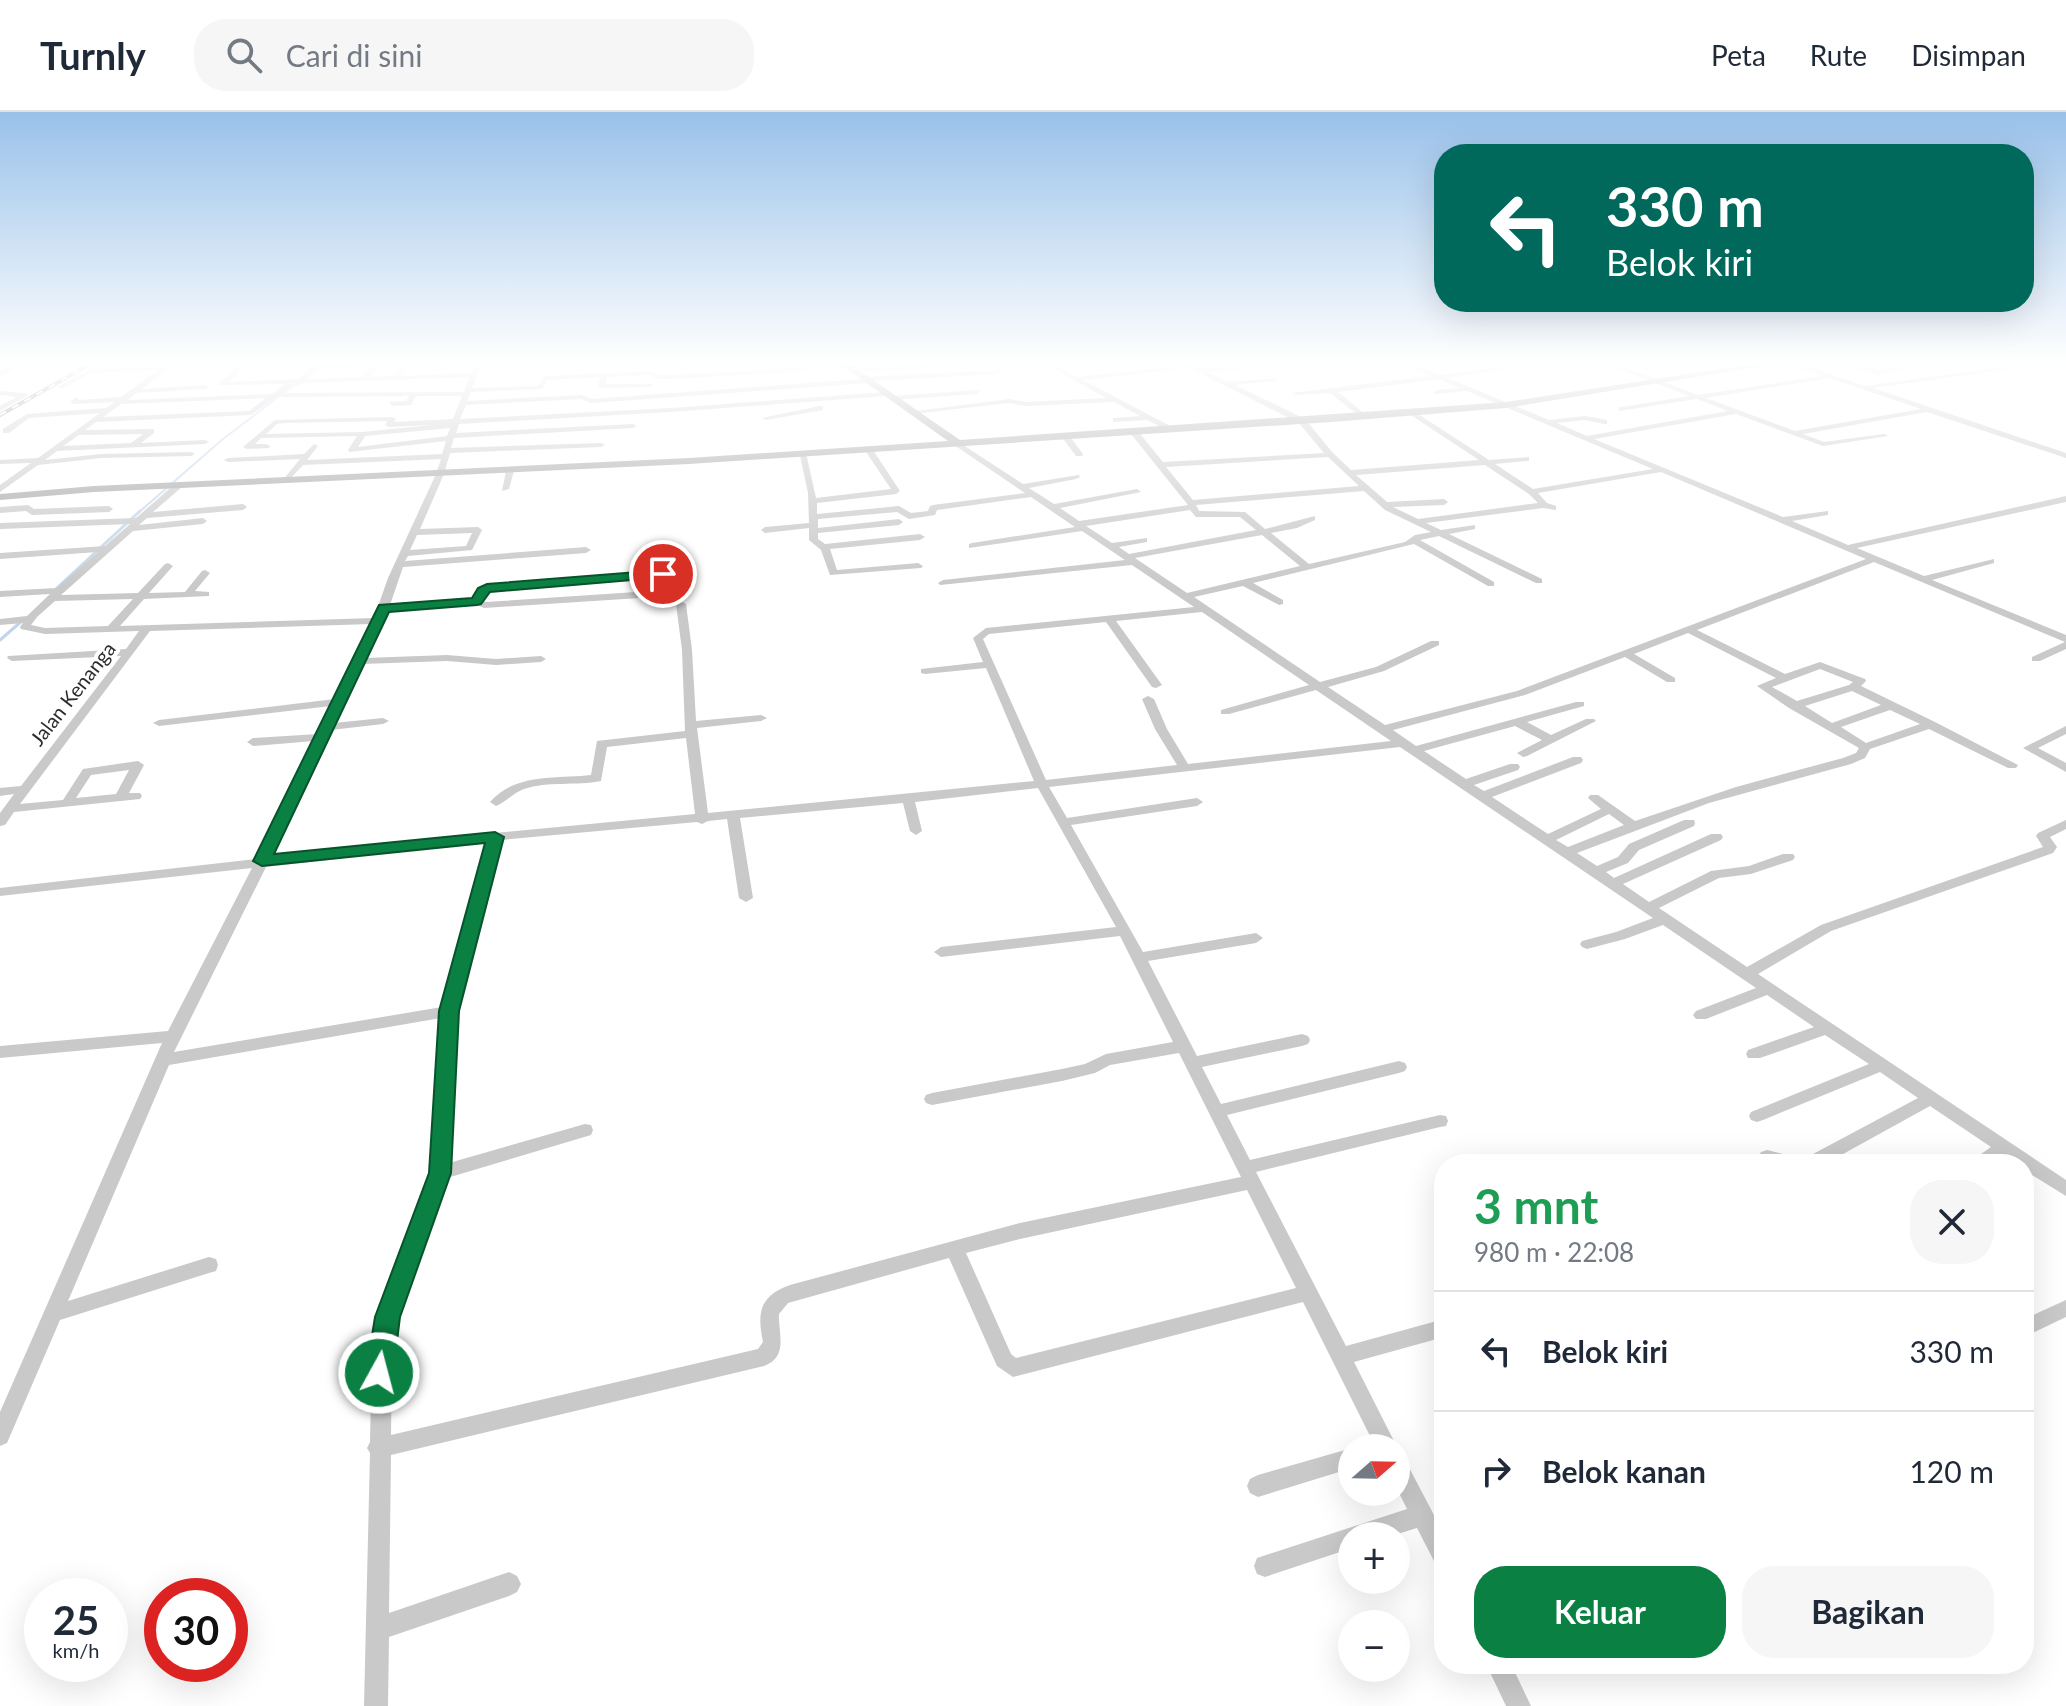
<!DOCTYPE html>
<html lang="id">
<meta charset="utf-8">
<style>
:root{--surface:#fff;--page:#f6f6f7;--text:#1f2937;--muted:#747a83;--line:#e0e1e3;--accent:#0b8043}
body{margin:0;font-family:Lato,sans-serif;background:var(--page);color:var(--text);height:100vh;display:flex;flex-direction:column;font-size:30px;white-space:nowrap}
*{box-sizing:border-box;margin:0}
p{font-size:26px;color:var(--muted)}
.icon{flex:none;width:44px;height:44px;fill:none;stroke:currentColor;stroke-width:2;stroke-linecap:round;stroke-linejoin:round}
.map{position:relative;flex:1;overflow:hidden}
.drawer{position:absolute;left:1434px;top:1042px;width:600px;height:520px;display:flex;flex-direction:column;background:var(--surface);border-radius:32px;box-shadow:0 8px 32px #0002}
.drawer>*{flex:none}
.banner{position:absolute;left:1434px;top:32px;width:600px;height:168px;border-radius:32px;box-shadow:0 8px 32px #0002;background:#00695c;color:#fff;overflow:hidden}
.needle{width:52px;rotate:70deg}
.tools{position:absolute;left:1338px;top:1322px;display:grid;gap:16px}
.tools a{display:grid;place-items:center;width:72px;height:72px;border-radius:50%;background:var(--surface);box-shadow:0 8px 32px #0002;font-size:40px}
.speed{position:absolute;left:24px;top:1466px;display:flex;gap:16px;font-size:40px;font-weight:700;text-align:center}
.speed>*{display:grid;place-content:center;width:104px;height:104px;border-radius:50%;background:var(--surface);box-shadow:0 8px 32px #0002;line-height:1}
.speed small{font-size:20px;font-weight:400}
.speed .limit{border:12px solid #d22;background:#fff;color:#111}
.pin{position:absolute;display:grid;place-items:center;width:68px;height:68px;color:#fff;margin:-34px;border:4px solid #fff;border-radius:50%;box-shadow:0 2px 8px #0007}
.me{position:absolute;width:88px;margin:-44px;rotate:7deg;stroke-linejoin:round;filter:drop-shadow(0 0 6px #0008)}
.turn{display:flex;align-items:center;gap:28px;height:168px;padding:0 40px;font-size:36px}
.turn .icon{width:104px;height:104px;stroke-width:2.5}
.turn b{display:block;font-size:56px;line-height:68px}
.round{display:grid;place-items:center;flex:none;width:84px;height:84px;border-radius:32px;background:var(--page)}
.summary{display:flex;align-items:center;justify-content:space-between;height:136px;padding:0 40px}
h1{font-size:48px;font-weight:700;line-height:60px;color:#1e9e55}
.cta{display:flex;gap:16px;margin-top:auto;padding:16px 40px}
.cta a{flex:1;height:92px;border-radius:32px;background:var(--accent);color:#fff;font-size:32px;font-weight:700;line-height:92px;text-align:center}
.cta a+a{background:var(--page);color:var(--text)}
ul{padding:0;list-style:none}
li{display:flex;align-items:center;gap:24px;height:120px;padding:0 40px;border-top:2px solid var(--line)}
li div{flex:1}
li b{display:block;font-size:30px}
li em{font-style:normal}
header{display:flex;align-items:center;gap:48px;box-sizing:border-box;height:112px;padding:0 40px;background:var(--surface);border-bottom:2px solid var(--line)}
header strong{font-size:38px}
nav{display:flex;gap:44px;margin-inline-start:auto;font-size:28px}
.search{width:560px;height:72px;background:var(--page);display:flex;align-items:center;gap:20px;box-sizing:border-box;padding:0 28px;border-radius:32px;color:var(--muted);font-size:30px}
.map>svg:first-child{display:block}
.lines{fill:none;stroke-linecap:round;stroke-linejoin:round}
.stream-far1{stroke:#c2d4ec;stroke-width:2}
.stream{stroke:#c2d4ec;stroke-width:3}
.minor{fill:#c9c9c9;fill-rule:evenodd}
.major{fill:#a4a4a4;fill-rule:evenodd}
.rail-casing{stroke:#818181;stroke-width:4}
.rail{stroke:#fff;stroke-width:2;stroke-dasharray:7;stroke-linecap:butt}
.route{fill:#0b8043;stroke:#07532c;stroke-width:2}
.labels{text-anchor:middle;stroke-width:8;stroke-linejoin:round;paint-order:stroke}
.street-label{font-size:20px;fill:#2c2c2c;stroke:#fff}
</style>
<header>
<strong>Turnly</strong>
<div class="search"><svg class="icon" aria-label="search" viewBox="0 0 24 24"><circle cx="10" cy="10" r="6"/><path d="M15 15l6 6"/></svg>Cari di sini</div>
<nav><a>Peta</a><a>Rute</a><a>Disimpan</a></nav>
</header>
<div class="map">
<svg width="2066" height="1594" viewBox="0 0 2066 1594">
<rect width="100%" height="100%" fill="#fff"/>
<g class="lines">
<path class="stream-far1" d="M138,401L223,327L298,270"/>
<g class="stream">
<path d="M56,477L140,399"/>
<path d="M0,528L23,508"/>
</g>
<g class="minor">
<path d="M17,250H25L0,265V260Z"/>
<path d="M169,250H177L142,277L205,273L209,275L205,277L136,281L128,288L272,282L285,272L219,273V271L241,252L219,250H250L228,270L298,267L317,250H324L322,253L356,252L359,254L356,256L317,257L307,267L362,265L375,250H382L370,265L393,264L406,250H413L401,264L471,261L476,250H482L472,276L538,274L545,264L651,259L659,263H671L794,256L828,250H844L794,260L671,267H658L650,263L607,265L606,272H653L651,275L602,276L598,274L600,265L547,268L542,277L471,280L467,289L582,283L592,287L862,267L865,265L995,258L1000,252L1031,250L1003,256L997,262L871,269L868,271L591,291L581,287L466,293L460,307L671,296L886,280L890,282L886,284L671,300L459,312L456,321L633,312L637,314L633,316L454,326L451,336L601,331L605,333L601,335L450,341L444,362L420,417L478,415L482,418L472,438L408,444L405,449L586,435L591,438L586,441L403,455L390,493L473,486L479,476L487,473L663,459L673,465L676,481L671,484L484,496L475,492L388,499L365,546L447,543L496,547L541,544L546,547L541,550L496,553L447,549L362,552L334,611L383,606L389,609L383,612L331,618L270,746L495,721L695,702L686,626L607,635L601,669C576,674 548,669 524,677C513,681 506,690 496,694L490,690C515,661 556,667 591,663L597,629L685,619L682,538L676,492L681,489L686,492L692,538L696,609L761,603L767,606L761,609L697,616L708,701L1034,669L986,556L925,562L921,561V557L983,550L973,526L986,516L1194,495L1132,453L940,473L938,471L943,468L1125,448L1082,419L969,436V432L972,431L1075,415L1031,385L937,398L935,403L909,407L897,400L818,407V416L899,407L903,410L899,413L818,421V427L825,432L920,422L925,425L920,428L830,437L837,458L918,451L923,454L921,456L830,463L821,438L809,428V416L765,421L761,418L765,415L809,411L808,381L799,339L806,341L816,386L891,377L864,337L868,335H871L900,379L896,382L817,391V402L899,394L911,401L928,399L930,394L933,393L1025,381L954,333L953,331L957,329L1023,372L1079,363L1080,365L1076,367L1029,376L1054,392L1137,377L1141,380L1060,396L1079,409L1188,393L1131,322V318H1137L1163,350L1324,341L1299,311L1190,256L1083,268L1172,315L1173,317L1169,319L1147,308L1113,310V306H1116L1140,304L1114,290L1026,294L1009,291L912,302L908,300L1009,287L1026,290L1106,286L1041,250H1050L1077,265L1183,253L1180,250H1189L1200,256L1244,254L1242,257L1208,260L1228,270L1277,266L1275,269L1235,273L1305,307L1333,341L1351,358L1479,348L1409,302L1408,300L1412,298L1489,348L1529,345V349H1526L1495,352L1533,377L1653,357L1467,279L1433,282L1436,278L1459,276L1439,267L1338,280L1365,302L1366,304L1362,306L1330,281L1296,283L1292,281L1431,264L1401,250H1410L1440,263L1535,250H1555L1448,266L1549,308L1585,304L1607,308V312H1604L1585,308L1557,311L1587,324L1728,299L1697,287L1619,299V295H1622L1689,284L1601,250H1611L1698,283L1822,264L1785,250H1795L1865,274L2039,250H2059L1873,276L2066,341V346L1927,300L1803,322L1824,330L1884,322L1888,324L1823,334L1736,302L1594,327L1783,405L1828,399V403L1792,409L1848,433L2066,384V390L1857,436L1924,464L1994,447V451L1932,468L2066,523V537L2040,549H2032V545L2065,530L1874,450L1697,518L1785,562L1820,550L1865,567L1866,569L1861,574L1935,610L2018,653L2016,656H2008L1929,617L1870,637L1865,646L1851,652L1709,691L1577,741L1597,754L1618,745L1629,732L1684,708H1694L1695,711L1694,714L1639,738L1628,751L1606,760L1614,766L1711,722H1721L1723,725L1721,728L1623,772L1649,790L1711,759L1749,754L1783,742H1793L1795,745L1793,748L1751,762L1719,766L1659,796L1747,855L1821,813L2043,735L2036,724L2038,721L2066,708V717L2050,725L2057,735L2053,741L1831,819L1758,862L2066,1068V1084L2024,1058V1052H2015L2004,1044L1993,1052H1971L1974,1047L1991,1035L1930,994L1825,1052H1768L1761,1050L1758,1045L1761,1040L1767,1038L1796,1045L1813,1042L1918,986L1880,960L1763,1008L1757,1010L1751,1008L1749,1004L1751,1000L1869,952L1825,923L1760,946H1748L1746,942L1748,938L1814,915L1767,883L1706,907H1696L1693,903L1696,899L1756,876L1663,813L1625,827L1587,837L1582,835L1580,832L1582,829L1616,820L1653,806L1400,635L1049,675L1067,706L1197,686L1203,690L1197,694L1071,713L1143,840L1256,821L1263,826L1256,831L1148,849L1197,944L1302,922L1308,924L1310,928L1308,932L1302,934L1202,955L1221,992L1399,949L1405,951L1407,955L1405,959L1399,961L1227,1003L1250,1048L1440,1003L1446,1004L1448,1009L1446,1014L1440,1015L1256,1060L1346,1234L1444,1207V1225L1354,1250L1394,1329L1398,1336L1396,1340V1336H1376L1303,1190L1013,1265L997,1254L949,1146L788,1191L779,1202C778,1221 789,1245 764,1254L391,1343L389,1501L509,1460L517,1464L521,1472L517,1480L509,1484L389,1525L388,1594H364L370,1341L367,1336L370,1330L372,1235L378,1205L431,1061L441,906L169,953L68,1189L209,1145L216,1147L218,1153L216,1159L209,1161L60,1208L7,1331L0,1334V1300L162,931L0,946V934L168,919L252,756L0,784V776L256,747L314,629L253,634L247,630L253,626L318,622L331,594L159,614L153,611L159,608L335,587L371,512L150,519L20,692L63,688L83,657L138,649L144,653L129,681H140L142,684L140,687L14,700L5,713L0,714V701L14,682L0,684V676L21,674L121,544L12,549L7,546L8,544L126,537L139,519L45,522L21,517L20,515L23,511L0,513V507L27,504L50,482L0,485V479L57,476L98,440L0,447V441L105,434L130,412L0,417V411L136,406L176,371H182V375L153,400L243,392L247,395L243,398L147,406L139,413L203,406L207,409L203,412L133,419L61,483L138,481L165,452L168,451L173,454L149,481L185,480L202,459L205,458L210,461L195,479L209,480V484L144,487L120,514L374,506L388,466L436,362L441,347L303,353L286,371L282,369L300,347L228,350L224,348L228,346L304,342L314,332L318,334L307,348L442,342L446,329L349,340L348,338L357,324L261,326L255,332H266L270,334L269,336L247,337L243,335L275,308L392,305L396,307L394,310L453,307L462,284H416L411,293L392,294L389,290L406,289L409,284L277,285L251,303L96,310L85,318L151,317H154V321L141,331L205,328L209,330L205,332L57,339L45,348L101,342L191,340L195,342L191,344L101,346L38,353L0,380V373L31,351L0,352V348L38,346L100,301L29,306L9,321H3V317L27,302L106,296L115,290L74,292L70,290L76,285L79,288L121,285L158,258L91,261L63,276H59V274L90,257L164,254ZM469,265L464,280L282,281L294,272L297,274L302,271ZM1829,266L1921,297L1795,319L1706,286ZM266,286L249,299L103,305L121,292ZM387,309L385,313L389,315L432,313L362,320L266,322L277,312L283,311ZM450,316L447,324L358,335L365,324ZM143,322L131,331L63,334L79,323ZM1328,345L1359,374L1193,388L1166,355ZM1485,353L1529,382L1538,391L1418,407L1393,395L1444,393L1448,390L1444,387L1387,390L1356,363ZM1661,360L1866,447L1517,579L1385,613L1328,575L1384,559L1439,533V529H1431L1376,555L1320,570L1194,485L1243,474L1279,493L1283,492V488L1253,471L1414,432L1488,474H1494V470L1420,428L1439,424L1536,471H1542V467L1449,422L1475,417V413L1441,418L1426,411L1543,396L1556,398V394L1547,391L1538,381ZM1364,379L1385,398L1431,420L1415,423L1405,430L1309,452L1271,421L1297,416L1315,408V404L1265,417L1245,400L1199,399L1196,393ZM1190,398L1196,405H1240L1256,418L1129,442L1119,435L1147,430V426L1112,431L1086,414ZM472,421L466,434L410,438L417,423ZM1262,423L1300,454L1187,481L1135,446ZM661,465L666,478L486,490L482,488L489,479ZM133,487L108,514L45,516L31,513L37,505L55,489ZM1202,500L1309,573L1221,598V602H1229L1316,578L1391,629L1188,652L1167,617L1154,587L1148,584L1142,587L1155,617L1177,653L1046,668L983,527L989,522L1106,510L1152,575L1156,576L1162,573L1116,509ZM1688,521L1776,566L1757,574L1789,596L1859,636L1856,641L1843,646L1736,675L1635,709L1598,683H1590L1588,686L1601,697L1548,722L1492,685L1581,651L1583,648L1581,645H1573L1484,679L1474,673L1518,658L1520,655L1518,652H1510L1466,667L1424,639L1515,614L1542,628L1517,641L1523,645L1527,644L1596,609L1594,607H1586L1551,623L1527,610L1584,594V590H1576L1416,634L1393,618L1525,583L1625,545L1667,570H1675V566L1634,542ZM1820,557L1853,570L1849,573L1797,589L1772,575ZM1852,579L1881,593L1832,611L1805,594ZM1890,598L1920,612L1866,631L1841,615ZM129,658L116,682L76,686L91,663ZM1038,676L1116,815L941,835L934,840L941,845L1120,824L1173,930L1106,942L1085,952L1062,957L932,981L926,983L924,987L926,991L932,993L1062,969L1095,961L1110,953L1179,941L1241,1065L1020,1111L790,1173C759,1184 757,1201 763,1230L758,1237L391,1323L392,1235L398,1205L447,1066L591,1023L593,1018L591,1013L585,1012L449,1051L457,899L501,728L697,710L702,712L708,709L727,707L739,786L746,790L753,786L740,706L903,691L910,719L916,723L922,719L915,690ZM1609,702L1624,713L1568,735L1556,728ZM487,730L442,895L174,940L266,755ZM1247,1078L1296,1176L1016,1246L1011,1242L966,1141L1020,1127Z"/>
<path d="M928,250H935L927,256L853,260L850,258Z"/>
<path d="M1838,250C1851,250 1863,258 1875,257C1897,257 1918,250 1939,250L1881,261L1879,264Z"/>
<path d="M980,278L977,282L892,288L888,286L892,284Z"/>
<path d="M0,279L25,281L29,283L0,299V294L17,285L0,283Z"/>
<path d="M820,294H823V298L766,308L762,306Z"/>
<path d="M1062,322H1068L1083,342L1082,344H1076L1061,324Z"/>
<path d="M510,357L514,359L509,377L502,379L506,359Z"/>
<path d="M28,393L34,397L109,394L113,397L109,400L32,403L26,399L0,401V395Z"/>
<path d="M2066,614V622L2038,636L2066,651V660L2023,636Z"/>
<path d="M2066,1188V1205L2024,1225V1207Z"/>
<path d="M1352,1336V1356L1258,1385L1250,1381L1247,1374L1250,1367L1258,1363Z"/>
<path d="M1396,1343L1404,1346L1444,1422V1456L1436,1453L1417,1416L1391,1424H1352V1436L1265,1465L1257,1462L1254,1454L1257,1446L1407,1397L1396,1375Z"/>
<path d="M1486,1552H1511L1531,1594H1506Z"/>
</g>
<path class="major" d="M837,250H847L960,328L1506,290L1765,250H1787L1506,296L1331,310L689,352L94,380L0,388V382L94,374L689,346L948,329Z"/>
<g class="rail-casing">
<path id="rail" d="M0,303L94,250"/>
</g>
<use href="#rail" class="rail"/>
</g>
<linearGradient id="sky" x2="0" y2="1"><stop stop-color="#99c1ea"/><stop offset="0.53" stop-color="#fff"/><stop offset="1" stop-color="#fff" stop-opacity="0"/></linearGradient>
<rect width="2066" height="473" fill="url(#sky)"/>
<path class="route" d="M663,458L669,462L667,465L490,480L481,492L477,493L389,500L274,742L495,720L504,725L459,899L451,1061L400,1205L393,1261L389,1269L379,1273L370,1269L366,1261L375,1205L429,1061L439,899L485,731L262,754L253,749L379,493L472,486L478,476L487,472Z"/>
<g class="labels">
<g class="street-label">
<text transform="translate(73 582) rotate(-52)" y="7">Jalan Kenanga</text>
</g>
</g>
</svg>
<div class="tools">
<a><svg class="needle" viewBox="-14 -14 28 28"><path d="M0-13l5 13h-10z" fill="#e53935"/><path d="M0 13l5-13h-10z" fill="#747a83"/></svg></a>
<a>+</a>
<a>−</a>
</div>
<div class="speed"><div>25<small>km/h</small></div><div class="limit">30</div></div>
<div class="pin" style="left:663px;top:462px;background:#d93025"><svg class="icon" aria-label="arrive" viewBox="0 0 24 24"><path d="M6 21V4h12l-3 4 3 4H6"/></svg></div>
<svg class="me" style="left:379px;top:1261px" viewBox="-20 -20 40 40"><circle r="17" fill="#0b8043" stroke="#fff" stroke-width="3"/><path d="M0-11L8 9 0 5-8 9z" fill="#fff"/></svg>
<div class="banner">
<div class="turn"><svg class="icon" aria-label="left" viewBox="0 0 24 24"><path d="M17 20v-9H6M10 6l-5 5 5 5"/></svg><div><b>330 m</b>Belok kiri</div></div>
</div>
<section class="drawer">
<div class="summary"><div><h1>3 mnt</h1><p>980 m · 22:08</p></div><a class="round"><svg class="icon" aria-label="close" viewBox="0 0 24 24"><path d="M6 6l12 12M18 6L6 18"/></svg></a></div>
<ul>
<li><svg class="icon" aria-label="left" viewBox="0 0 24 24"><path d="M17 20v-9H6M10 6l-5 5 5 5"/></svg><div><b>Belok kiri</b></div><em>330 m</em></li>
<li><svg class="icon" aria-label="right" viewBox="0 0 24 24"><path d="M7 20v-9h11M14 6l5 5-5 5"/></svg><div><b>Belok kanan</b></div><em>120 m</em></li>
</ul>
<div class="cta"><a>Keluar</a><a>Bagikan</a></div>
</section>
</div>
